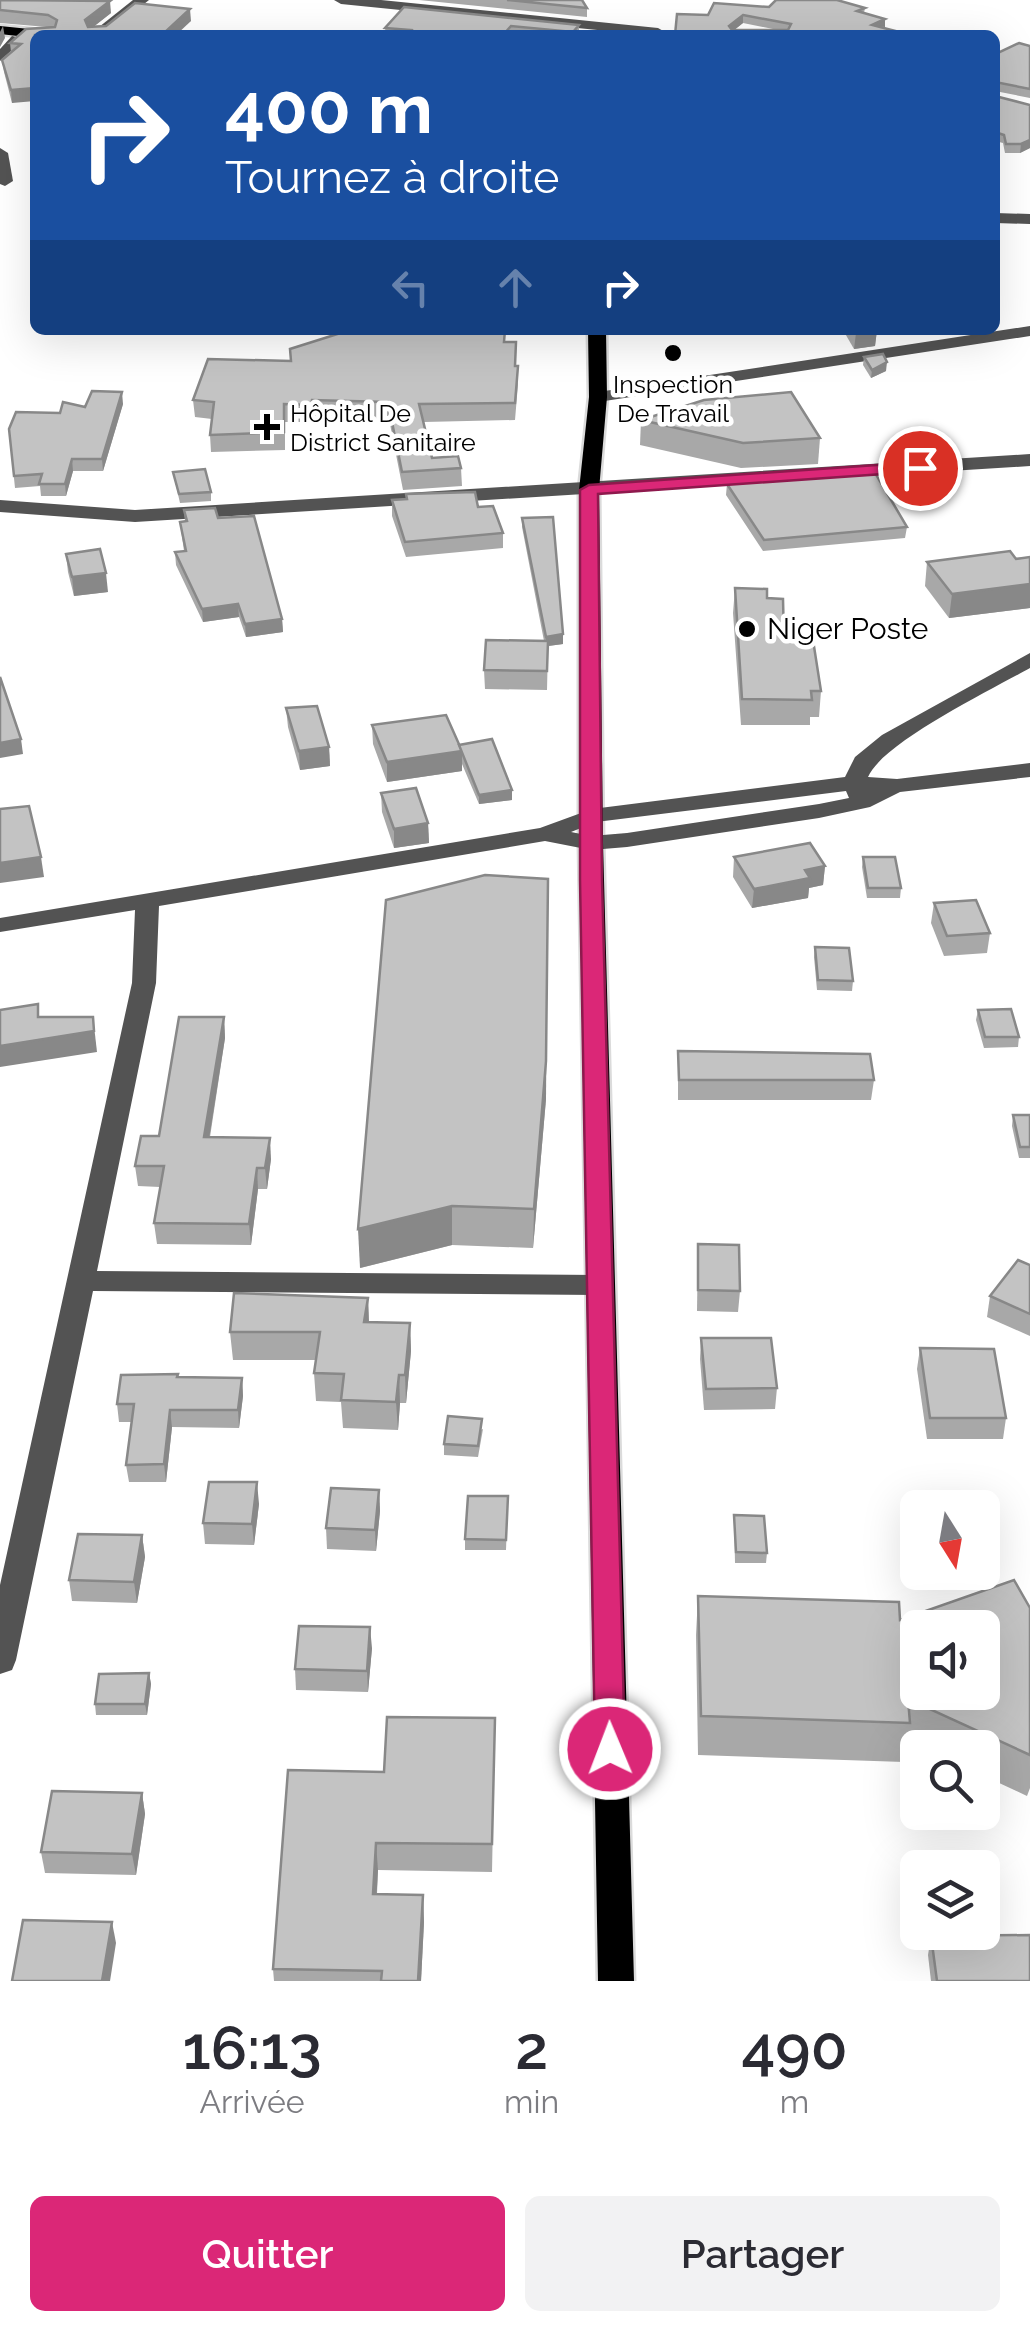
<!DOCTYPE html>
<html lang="fr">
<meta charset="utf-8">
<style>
:root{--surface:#fff;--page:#f2f2f3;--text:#2b2b33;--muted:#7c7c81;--accent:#db2777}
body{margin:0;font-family:Raleway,sans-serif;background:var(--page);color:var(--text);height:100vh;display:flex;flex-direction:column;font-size:38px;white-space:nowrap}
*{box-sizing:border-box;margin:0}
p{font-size:32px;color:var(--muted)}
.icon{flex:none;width:55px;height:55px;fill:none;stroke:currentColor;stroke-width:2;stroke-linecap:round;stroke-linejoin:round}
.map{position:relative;height:1981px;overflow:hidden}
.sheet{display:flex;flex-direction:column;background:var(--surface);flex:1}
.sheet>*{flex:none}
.hud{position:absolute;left:30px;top:30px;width:970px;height:305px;border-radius:15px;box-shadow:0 10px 40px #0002;background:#1a4fa0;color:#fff;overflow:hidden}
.needle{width:65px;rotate:169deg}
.tools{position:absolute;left:900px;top:1490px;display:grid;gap:20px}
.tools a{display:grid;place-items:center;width:100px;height:100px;border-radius:15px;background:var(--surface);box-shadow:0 10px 40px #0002;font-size:50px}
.pin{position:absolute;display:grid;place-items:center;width:85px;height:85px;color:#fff;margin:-42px;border:5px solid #fff;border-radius:50%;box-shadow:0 2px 10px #0007}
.me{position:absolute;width:110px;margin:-55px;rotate:359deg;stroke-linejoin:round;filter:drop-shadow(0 0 8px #0008)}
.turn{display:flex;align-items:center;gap:35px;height:210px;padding:0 30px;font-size:45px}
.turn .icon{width:130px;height:130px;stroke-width:2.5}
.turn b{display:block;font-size:70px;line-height:85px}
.lanes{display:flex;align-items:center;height:95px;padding:0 30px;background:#0003;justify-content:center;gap:50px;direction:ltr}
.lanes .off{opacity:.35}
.eta{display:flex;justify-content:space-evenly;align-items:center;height:170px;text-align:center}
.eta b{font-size:60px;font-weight:600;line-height:70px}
.button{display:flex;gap:20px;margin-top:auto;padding:20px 30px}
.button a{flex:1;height:115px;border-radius:15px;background:var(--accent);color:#fff;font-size:40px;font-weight:600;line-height:115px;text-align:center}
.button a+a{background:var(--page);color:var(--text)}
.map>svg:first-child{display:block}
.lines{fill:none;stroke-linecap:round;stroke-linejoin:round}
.major-casing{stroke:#dbdbdb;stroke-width:5}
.minor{fill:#535353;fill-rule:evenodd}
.major{fill:#000;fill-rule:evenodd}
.wall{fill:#a8a8a8;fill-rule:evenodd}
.shaded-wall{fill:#888}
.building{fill:#c3c3c3;stroke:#888;stroke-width:2.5;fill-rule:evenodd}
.route{fill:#db2777;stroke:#8e194d;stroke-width:2.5}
.poi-dot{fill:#000;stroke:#fff;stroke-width:4}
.labels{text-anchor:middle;stroke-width:9;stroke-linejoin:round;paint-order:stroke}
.far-poi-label{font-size:25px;fill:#000;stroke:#fff}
.poi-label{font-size:30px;fill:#000;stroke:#fff;text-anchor:start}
</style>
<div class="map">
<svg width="1030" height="1981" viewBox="0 0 1030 1981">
<rect width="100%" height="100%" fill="#fff"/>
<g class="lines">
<g class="major-casing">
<g id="major">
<path d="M0,26L49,31L56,35L35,38L0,34Z"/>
<path d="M588,330H606L607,397L599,490L603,843L634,1981H598L579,843V490L589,397Z"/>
</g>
</g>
<g class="minor">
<path d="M133,0H149L105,35H89Z"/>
<path d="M334,0H381L658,28L665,32L647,35L341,4Z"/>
<path d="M12,36L24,39L0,61V49Z"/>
<path d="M0,148L8,153L13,181L5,186L0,184Z"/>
<path d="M995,213L1030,214V224L995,223Z"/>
<path d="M1030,326V336L598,402L589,397L598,392Z"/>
<path d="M1030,454V466L135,522L0,512V500L135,510Z"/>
<path d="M1030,653V668C993,689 883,742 868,777L897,779L1030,763V777L900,792L870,807L819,818L627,847L591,850L545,841L159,906L156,983L97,1271L598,1275L608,1278L612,1285L608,1292L598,1295L93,1291L16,1660L12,1670L0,1674V1585L132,983L135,910L0,932V918L540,828L592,809L845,777L855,757L882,735ZM846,791L849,798L819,804L627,833L591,836L571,832L596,822Z"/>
</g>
<use href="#major" class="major"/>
</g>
<g class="wall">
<path d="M0,0L111,13L94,26L191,21L12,103L4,72L2,60L11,52L10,43L47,27L0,23Z"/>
<path d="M419,0H582L587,8V17Z"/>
<path d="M769,7L865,8L864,13L885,19V27L675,35L708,15ZM743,23L778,30H734Z"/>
<path d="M579,25V32L577,35H529L511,33L509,35H386L385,28Z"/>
<path d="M1030,46V98L995,91V51L1000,52Z"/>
<path d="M995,96L1030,105V148L1020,153H1005L1003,143L995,141Z"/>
<path d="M843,330H877L875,346L854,349Z"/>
<path d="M505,342L515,366L518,384L515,420L424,422L432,458L461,468L462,486L403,490L389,419L313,417L312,422H285V450L211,452L210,435L212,419L195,417L193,400L290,361Z"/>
<path d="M864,357L886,371L871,378L863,365Z"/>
<path d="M123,404L103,471H73L66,496H41L40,486L15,488L9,429L60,413L85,407Z"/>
<path d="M641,420L820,438L818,464L741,468L640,445Z"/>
<path d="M874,471L907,527L905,538L763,551L726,495L727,484L809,476V473Z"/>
<path d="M173,472L211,492V501L180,503Z"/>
<path d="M406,494L478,507L503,533V548L406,557L392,516V500L406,499Z"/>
<path d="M184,510L218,518L282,619L283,632L246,637L239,617L203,622L176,565L175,552L184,551L180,522L185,521Z"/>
<path d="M522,518L563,634V644L548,646L547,690L485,689L484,670L544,641L522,527Z"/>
<path d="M66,554L108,592L74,596L68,572Z"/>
<path d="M1030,557V608L949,618L925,586L927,562Z"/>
<path d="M735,588L767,598L784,639L821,691L819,717H810V725H741L733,613Z"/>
<path d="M286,708L329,747L330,766L300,770L288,727Z"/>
<path d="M372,725L459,745L512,800L479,804L462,764V771L387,782L373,744Z"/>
<path d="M381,793L428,823L429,843L394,848L382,812Z"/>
<path d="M734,857L825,866L823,885L809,888L808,898L752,908L733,877Z"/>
<path d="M863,857L901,888L900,898H867L862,867Z"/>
<path d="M934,903L990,933L987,953L944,956L931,923Z"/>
<path d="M815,947L853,981L852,991L817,990L814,957Z"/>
<path d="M978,1010L1019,1037L1018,1047L984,1048L976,1020Z"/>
<path d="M224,1017L225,1038L210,1137L271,1159L267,1189H258L251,1245L157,1244L154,1223L160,1187L138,1186L135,1166L159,1136Z"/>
<path d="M678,1051L874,1080L871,1100H678Z"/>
<path d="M546,1099L533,1248L452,1245L360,1268Z"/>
<path d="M1013,1115H1030V1158H1019L1012,1126Z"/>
<path d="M698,1244L740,1291L738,1312L697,1311Z"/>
<path d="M1030,1265V1336L987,1317L990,1296Z"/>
<path d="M368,1298L369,1322L410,1323L411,1351L406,1403H400L398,1430L343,1428L341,1402L316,1401L314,1373L316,1360H233L230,1332Z"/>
<path d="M701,1338L777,1388L775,1409L704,1410L700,1359Z"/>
<path d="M920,1348L1006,1418L1003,1439H927L917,1369Z"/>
<path d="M178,1377L242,1378L243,1396L239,1428L172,1427L166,1482H129L126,1465L132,1422H119L117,1404Z"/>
<path d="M483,1429L478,1457L444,1455V1444Z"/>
<path d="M379,1490L380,1511L376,1551L327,1549L326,1528Z"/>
<path d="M508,1496L506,1550H465V1539Z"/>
<path d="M259,1504L254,1545L205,1544L203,1523Z"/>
<path d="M734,1515L767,1553L766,1563H735Z"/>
<path d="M142,1535L145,1557L137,1603L72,1601L69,1580Z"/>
<path d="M698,1596L900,1620L1030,1608V1788L1027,1796L982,1775V1748H922L907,1741L904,1762L698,1755L696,1635Z"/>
<path d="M372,1648L368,1692L296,1690L295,1669Z"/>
<path d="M149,1673L151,1684L147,1715H96L95,1704Z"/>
<path d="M495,1718L492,1872L378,1870L377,1894L423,1895L424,1922L421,1981H274L273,1969L384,1772Z"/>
<path d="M142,1793L145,1814L136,1875L45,1873L41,1852Z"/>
<path d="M931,1936L1030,1981H931L928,1955Z"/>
</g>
<g class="shaded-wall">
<path d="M110,1L111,13L87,32L85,20Z"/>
<path d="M190,9L191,21L176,35H162Z"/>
<path d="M743,15V23L728,35L729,26Z"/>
<path d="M885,19V27L872,25Z"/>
<path d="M3,26L5,38L0,47V32Z"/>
<path d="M35,88V101L12,103L11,90Z"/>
<path d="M1030,140V148L1020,153L1021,144Z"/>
<path d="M877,330L875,346L854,349L856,333Z"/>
<path d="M887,362L886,371L871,378L872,370Z"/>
<path d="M122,392L123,404L103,471L102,459Z"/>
<path d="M72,459L73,471L66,496L65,484Z"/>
<path d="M106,573L108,592L74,596L72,577Z"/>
<path d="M1030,584V608L949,618L952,594Z"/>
<path d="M238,604L239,617L203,622L202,609Z"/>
<path d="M282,619L283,632L246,637L245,624Z"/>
<path d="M563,634V644L548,646L547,690L548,646H545L546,637Z"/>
<path d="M21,739L23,754L0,758V743Z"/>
<path d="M329,747L330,766L300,770L299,751Z"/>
<path d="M462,751V771L387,782V762Z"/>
<path d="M512,790V800L479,804V795Z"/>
<path d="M428,823L429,843L394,848V829Z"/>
<path d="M41,857L44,877L0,883V863Z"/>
<path d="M825,866L823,885L809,888L808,898L752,908L754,889L805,870Z"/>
<path d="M548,879L546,1099L533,1248L534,1209Z"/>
<path d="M93,1017L97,1052L0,1067V1046Z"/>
<path d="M224,1017L225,1038L206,1158L204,1137Z"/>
<path d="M270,1138L271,1159L267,1189L265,1168Z"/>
<path d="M257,1168L258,1189L251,1245L249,1224Z"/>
<path d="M452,1206V1245L360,1268L358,1229Z"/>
<path d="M368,1298L369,1326L364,1322Z"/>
<path d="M410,1323L411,1351L406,1403L405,1375Z"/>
<path d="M399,1375L400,1403L398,1430L396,1402Z"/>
<path d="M242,1378L243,1396L239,1428L238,1410Z"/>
<path d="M170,1410L172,1427L166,1482L164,1464Z"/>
<path d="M257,1482L259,1504L254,1545L252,1524Z"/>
<path d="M379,1490L380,1511L376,1551L375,1530Z"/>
<path d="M142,1535L145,1557L137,1603L134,1582Z"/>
<path d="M370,1627L372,1648L368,1692L367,1671Z"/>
<path d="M149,1673L151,1684L147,1715L145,1704Z"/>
<path d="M142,1793L145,1814L136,1875L132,1854Z"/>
<path d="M376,1843L378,1870L375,1921L373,1894Z"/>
<path d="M423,1895L424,1922L421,1981H418Z"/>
<path d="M112,1922L116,1943L110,1981H102Z"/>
</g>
<g class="building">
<path d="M0,0L110,1L85,20L88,27L106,26L135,3L190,9L162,35H35V88L11,90L2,60L21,44L10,43L26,29L55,27L57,20L48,15L0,10Z"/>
<path d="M507,0H582L587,8Z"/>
<path d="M776,0H837L865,8L857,11L885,19L872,25L911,35H675L677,14L708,15L714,3L769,7ZM743,15L791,24L788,30H732L729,26Z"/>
<path d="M404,7L579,25L573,32L511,26L503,35H406L411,30L385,28Z"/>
<path d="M1019,43L1030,46V89L995,82V51L1000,52Z"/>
<path d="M995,96L1030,105V140L1021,144H1006L1004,135L995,132Z"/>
<path d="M350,330H505L504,342H516L515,366H518L515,403L419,404L432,458L458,456L461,468L402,472L388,402L312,400L311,405L284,404V432L210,435L214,402L193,400L208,359L291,361L290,349Z"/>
<path d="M883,354L887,362L872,370L864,357Z"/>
<path d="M92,391L122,392L102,459H72L65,484H39L42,474L14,476L9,429L16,412L60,413L63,402L85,407Z"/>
<path d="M791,392L820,438L743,443L641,420L704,400Z"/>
<path d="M205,469L211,492L179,494L173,472Z"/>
<path d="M874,471L907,527L764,540L727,484L820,475L809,473Z"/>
<path d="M475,492L478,507L493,506L503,533L405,542L392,500L407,499L406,494Z"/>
<path d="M215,508L218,518L254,516L282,619L245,624L238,604L202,609L175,552L186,551L180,522L187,521L184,510Z"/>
<path d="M553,517L563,634L546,637L522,518Z"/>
<path d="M100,549L106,573L72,577L66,554Z"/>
<path d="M1010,551L1016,559L1030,557V584L952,594L927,562Z"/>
<path d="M735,588L767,589V598L783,599L784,639L813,640L821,691H811L812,700L742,699Z"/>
<path d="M486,640L548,641L547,671L484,670Z"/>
<path d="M0,677L21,739L0,743Z"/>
<path d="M317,706L329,747L299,751L286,708Z"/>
<path d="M446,715L462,751L387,762L372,725Z"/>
<path d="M492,739L512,790L479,795L459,745Z"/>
<path d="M416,788L428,823L394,829L381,793Z"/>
<path d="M29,806L41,857L0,863V809Z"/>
<path d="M810,843L825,866L805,870L810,878L754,889L734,857Z"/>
<path d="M863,857H895L901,888H868Z"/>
<path d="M485,875L548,879L546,1061L534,1209L452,1206L358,1229L386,900Z"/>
<path d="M976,900L990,933L947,936L934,903Z"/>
<path d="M815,947L849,948L853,981L818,980Z"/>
<path d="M38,1004V1017H93L94,1031L0,1046V1010Z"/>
<path d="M1011,1009L1019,1037H985L978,1010Z"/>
<path d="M179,1017H224L204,1137L270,1138L265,1168H257L249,1224L154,1223L164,1166H135L141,1136H159Z"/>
<path d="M678,1051L870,1054L874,1080H679Z"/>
<path d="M1013,1115H1030V1147H1020Z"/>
<path d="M698,1244L739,1245L740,1291L698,1290Z"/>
<path d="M1018,1260L1030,1265V1314L990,1296Z"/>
<path d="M234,1293L368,1298L364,1322L410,1323L405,1375H399L396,1402L341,1400L344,1374L314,1373L320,1332H230Z"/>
<path d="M701,1338H771L777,1388L706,1389Z"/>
<path d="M920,1348L994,1349L1006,1418H930Z"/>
<path d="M178,1374L177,1377L242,1378L238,1410H170L164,1464L126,1465L134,1404H117L121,1375Z"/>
<path d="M448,1416L482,1419L478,1446L444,1444Z"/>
<path d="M209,1482H257L252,1524L203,1523Z"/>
<path d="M331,1488L379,1490L375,1530L326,1528Z"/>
<path d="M468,1496H508L506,1540L465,1539Z"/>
<path d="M734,1515L764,1516L767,1553L736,1552Z"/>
<path d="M78,1534L142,1535L134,1582L69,1580Z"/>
<path d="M1014,1580L1030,1608V1755L908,1699L910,1723L701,1716L698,1596L899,1602L900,1620ZM918,1628H982V1692H918Z"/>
<path d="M299,1626L370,1627L367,1671L295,1669Z"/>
<path d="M149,1673L145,1704H95L99,1674Z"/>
<path d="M387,1717L495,1718L492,1844L376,1843L373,1894L423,1895L418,1981H381L382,1971L273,1969L288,1770L384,1772Z"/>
<path d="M52,1791L142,1793L132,1854L41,1852Z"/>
<path d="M23,1920L112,1922L102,1981H12Z"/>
<path d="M1030,1935V1981H937L931,1936Z"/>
</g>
<path class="route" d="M920,462L926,464V471L598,494L602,880L625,1749L621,1758L610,1762L599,1758L595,1749L580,880V490L589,485Z"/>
<g class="poi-dot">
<circle cx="673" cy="353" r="10"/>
<path d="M262 412h10v10h10v10h-10v10h-10v-10h-10v-10h10z"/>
<circle cx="747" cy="629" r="10"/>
</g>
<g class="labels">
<g class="far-poi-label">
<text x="673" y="393">Inspection<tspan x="673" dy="29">De Travail</tspan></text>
<text x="290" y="422" text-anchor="start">Hôpital De<tspan x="290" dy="29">District Sanitaire</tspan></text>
</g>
<g class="poi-label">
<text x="767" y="639">Niger Poste</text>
</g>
</g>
</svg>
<div class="tools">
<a><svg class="needle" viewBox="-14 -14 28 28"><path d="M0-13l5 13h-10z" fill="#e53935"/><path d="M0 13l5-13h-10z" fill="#7c7c81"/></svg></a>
<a><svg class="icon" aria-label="sound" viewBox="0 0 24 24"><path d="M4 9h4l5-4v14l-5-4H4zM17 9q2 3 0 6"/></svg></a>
<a><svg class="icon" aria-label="search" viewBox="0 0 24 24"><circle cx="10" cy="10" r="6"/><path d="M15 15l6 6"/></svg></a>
<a><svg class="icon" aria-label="layers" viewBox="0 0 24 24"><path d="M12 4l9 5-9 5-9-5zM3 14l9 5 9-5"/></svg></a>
</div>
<div class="pin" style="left:920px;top:468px;background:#d93025"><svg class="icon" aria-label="arrive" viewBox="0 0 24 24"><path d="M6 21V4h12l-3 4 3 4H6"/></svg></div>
<svg class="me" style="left:610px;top:1749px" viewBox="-20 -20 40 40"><circle r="17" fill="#db2777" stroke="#fff" stroke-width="3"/><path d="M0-11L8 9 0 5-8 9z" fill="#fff"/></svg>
<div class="hud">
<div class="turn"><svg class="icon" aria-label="right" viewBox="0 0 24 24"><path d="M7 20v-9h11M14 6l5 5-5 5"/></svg><div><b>400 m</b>Tournez à droite</div></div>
<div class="lanes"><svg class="icon off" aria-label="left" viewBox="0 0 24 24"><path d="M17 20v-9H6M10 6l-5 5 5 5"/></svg><svg class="icon off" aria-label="ahead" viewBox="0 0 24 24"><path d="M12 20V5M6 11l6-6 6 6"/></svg><svg class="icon" aria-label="right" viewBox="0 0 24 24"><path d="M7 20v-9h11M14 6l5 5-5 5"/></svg></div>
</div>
</div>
<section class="sheet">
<div class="eta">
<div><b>16:13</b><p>Arrivée</p></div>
<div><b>2</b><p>min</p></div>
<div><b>490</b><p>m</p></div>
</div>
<div class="button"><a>Quitter</a><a>Partager</a></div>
</section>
